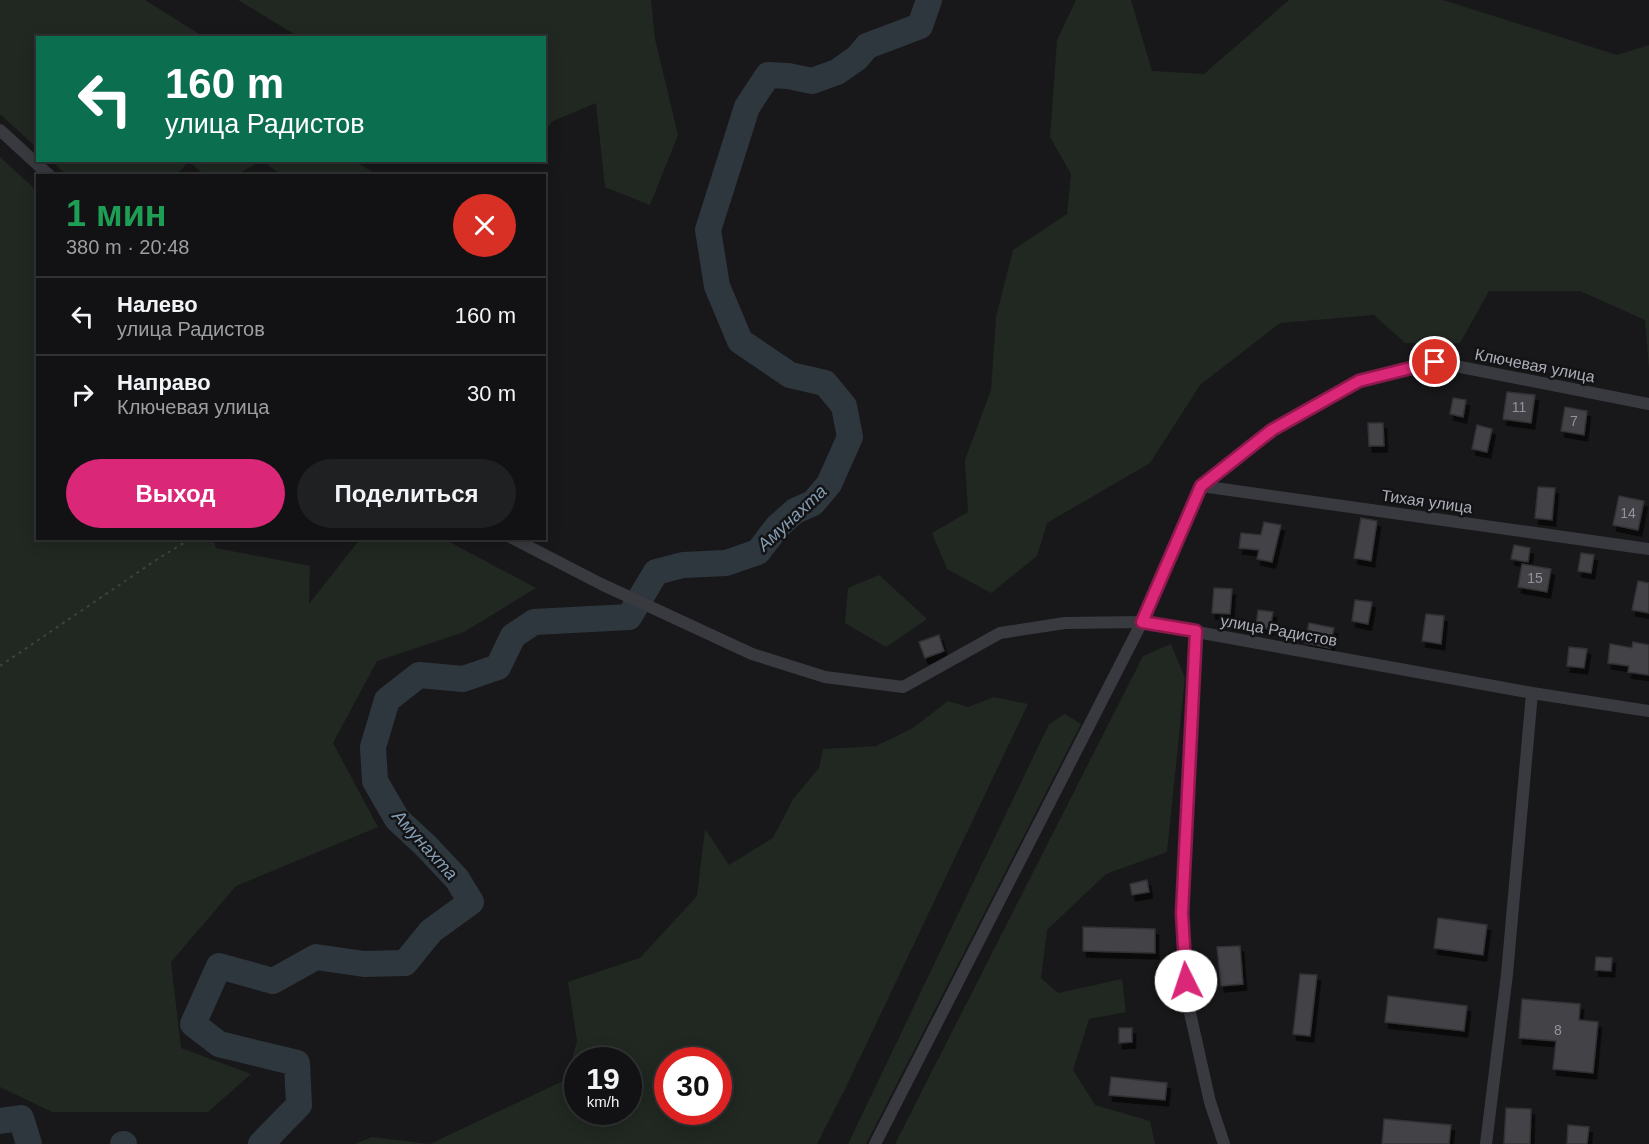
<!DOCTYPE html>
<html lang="ru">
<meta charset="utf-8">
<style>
:root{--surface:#121214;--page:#1f2022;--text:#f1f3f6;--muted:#9c9ea0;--line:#313234;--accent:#db2777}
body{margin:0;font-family:Helvetica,sans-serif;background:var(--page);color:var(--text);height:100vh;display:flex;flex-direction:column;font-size:22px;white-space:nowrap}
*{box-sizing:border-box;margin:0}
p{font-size:20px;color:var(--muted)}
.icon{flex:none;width:33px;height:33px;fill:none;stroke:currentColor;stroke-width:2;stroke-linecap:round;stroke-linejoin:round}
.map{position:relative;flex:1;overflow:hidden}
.sheet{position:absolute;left:36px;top:174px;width:510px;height:366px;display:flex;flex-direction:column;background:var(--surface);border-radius:0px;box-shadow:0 3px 15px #0003,0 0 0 2px var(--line)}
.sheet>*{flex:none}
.hud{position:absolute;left:36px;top:36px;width:510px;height:126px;border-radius:0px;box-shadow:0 3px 15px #0003,0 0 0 2px var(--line);background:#0b6e4f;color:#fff;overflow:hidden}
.speed{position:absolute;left:564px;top:1047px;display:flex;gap:12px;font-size:30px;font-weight:700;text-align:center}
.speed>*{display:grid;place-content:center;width:78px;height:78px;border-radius:50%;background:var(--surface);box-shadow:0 3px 15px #0003,0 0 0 2px var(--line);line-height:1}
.speed small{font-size:15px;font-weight:400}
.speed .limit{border:9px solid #d22;background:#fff;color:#111}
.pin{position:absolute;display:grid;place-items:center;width:51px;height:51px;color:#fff;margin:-26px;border:3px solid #fff;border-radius:50%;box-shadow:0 2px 6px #0007}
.me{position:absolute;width:66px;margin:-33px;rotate:356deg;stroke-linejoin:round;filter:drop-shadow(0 0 4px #0008)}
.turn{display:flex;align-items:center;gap:21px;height:126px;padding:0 30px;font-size:27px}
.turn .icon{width:78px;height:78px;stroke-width:2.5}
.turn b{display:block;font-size:42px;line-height:51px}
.round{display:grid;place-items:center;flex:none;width:63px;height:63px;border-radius:32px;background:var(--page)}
.summary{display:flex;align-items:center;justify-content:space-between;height:102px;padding:0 30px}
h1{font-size:36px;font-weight:600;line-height:45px;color:#1e9e55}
.primary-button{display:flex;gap:12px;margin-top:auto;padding:12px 30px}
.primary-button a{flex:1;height:69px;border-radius:36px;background:var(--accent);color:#fff;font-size:24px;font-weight:600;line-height:69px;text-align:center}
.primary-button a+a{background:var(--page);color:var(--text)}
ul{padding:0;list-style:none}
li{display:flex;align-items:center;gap:18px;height:78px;padding:0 30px;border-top:2px solid var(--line)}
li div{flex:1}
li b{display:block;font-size:22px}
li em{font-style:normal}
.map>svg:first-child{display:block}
.green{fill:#202821;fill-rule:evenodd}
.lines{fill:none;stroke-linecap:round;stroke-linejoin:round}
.river{stroke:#2e373e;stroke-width:26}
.building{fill:#424347;stroke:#323236;stroke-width:1.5;filter:url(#shadow)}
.path{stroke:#3f4146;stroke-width:2;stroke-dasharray:3 4.5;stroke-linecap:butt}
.street{stroke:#393a3f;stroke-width:12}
.route-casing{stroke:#8e194d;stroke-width:15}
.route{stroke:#db2777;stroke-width:10}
.labels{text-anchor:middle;stroke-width:5;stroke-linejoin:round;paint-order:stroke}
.number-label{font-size:14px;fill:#91949c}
.street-label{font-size:16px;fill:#abafb9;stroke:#131315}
.water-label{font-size:18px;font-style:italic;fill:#839db3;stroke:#131315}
</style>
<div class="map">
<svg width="1649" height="1144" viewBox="0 0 1649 1144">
<defs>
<filter id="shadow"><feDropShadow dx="3.5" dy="6" stdDeviation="0" flood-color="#0009"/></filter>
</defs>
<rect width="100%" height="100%" fill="#18181a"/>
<g class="green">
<path d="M0,0H145L204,37L38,38L37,148L0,114Z"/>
<path d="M238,0H651L655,39L678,135L650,205L605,187L596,103L553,121L545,130L544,38L299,37Z"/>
<path d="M1076,0H1131L1152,71L1204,74L1289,0H1443L1617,55L1649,45V369L1645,320L1580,291H1489L1460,343H1405L1374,315L1280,323L1200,385L1150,463L1047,523L1037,556L991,593L947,569L932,533L968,512L965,460L991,390L996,317L1013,250L1067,214L1071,174L1050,137L1057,40Z"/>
<path d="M0,157L37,191L38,538L213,539L216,548L310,566L309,604L360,539H444L536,588L464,632L377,661L333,743L378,827L236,886L171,962L181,1048L251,1074L208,1112H52L0,1087Z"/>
<path d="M51,161H261L236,175H204L189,161L177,175H67Z"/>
<path d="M263,161H354L378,175H281Z"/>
<path d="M879,575L927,619L886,647L845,623L848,588Z"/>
<path d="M1171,644L1185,678L1167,852L1106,874L1047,930L1041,978L1058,993L1122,979L1126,1012L1089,1019L1073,1070L1095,1105L1150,1121L1155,1144H895L1143,656Z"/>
<path d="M994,697L1028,704L846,1087L817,1144H355L372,1137L430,1144L567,1079L577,1041L568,982L640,958L697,896L705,829L729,865L773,838L793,799L819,768L823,749L876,746L913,728L948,701L968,707ZM578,1060H628V1112H578ZM668,1060H718V1112H668Z"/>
<path d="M1065,714L1081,724L866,1144H848L1049,724Z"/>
</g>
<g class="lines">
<g class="river">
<path d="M0,1121L21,1118L29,1144"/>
<path d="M123,1144H124"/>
<path d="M261,1144L299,1105L297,1063L219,1044L193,1024L219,966L273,981L316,957L364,964L405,963L431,931L471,902L457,879L426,846L397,819L375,781L373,747L387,700L419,675L463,679L498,667L513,636L534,622L629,617L656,572L683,565L726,563L758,552L777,527L795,511L813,503L829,484L850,437L844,406L825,383L790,375L740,341L717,286L708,230L747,107L768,75L788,76L812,81L837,72L857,58L867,46L920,26L929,0"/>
</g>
</g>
<g class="building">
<path d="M1507,392L1535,395L1531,423L1503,419Z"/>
<path d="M1453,398L1466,400L1463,417L1450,414Z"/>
<path d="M1565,407L1587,411L1584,435L1561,431Z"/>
<path d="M1368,423H1383L1384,446H1369Z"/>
<path d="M1477,425L1492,429L1487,452L1472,449Z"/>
<path d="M1538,487L1555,488L1552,520L1535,518Z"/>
<path d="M1619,496L1644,501L1638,530L1613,525Z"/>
<path d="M1361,518L1377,521L1371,561L1354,558Z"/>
<path d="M1264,522L1281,525L1272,562L1257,559L1259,550L1239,548L1241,533L1261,535Z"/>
<path d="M1514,545L1530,548L1528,562L1511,559Z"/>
<path d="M1581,553L1594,555L1591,573L1578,571Z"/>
<path d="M1522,564L1551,569L1547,592L1518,587Z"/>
<path d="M1638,581L1649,583V613L1632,610Z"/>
<path d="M1214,588L1232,589L1230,614L1212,613Z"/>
<path d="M1355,600L1372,602L1368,624L1352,621Z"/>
<path d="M1258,610L1273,612L1270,629L1256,627Z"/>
<path d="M1426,614L1444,616L1441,644L1422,641Z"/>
<path d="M1309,623L1334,628L1330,648L1305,643Z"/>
<path d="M939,635L944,651L925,658L919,642Z"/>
<path d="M1633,642L1649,645V675L1628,672L1629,666L1608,663L1610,644L1632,648Z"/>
<path d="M1569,647L1587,649L1584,668L1567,666Z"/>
<path d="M1147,880L1149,892L1132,895L1130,884Z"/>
<path d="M1438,918L1487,925L1483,955L1434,948Z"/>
<path d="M1083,927L1155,929V953L1083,951Z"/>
<path d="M1240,946L1243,984L1221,986L1217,947Z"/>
<path d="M1596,957L1612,958L1611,971L1595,970Z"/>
<path d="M1300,974L1317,975L1310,1036L1293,1034Z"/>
<path d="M1388,996L1467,1006L1464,1031L1385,1022Z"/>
<path d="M1522,999L1580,1004L1579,1020L1598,1022L1593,1073L1553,1069L1556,1041L1519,1038Z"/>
<path d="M1119,1028H1132V1042L1119,1043Z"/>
<path d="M1111,1077L1167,1083L1165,1100L1109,1095Z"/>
<path d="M1506,1108L1531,1109L1530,1144H1504Z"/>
<path d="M1384,1119L1451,1125L1449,1144H1382Z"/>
<path d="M1568,1125L1589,1127L1587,1144H1567Z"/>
</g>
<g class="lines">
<path class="path" d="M0,666L159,558L192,538"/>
<g class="street">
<path d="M0,130L50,176"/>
<path d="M1201,486L1649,549"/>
<path d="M512,538L601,584L752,654L825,677L903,687L1000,633L1065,623L1142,622L1532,693L1649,711"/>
<path d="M1195,631L1182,913L1188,1004L1210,1102L1224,1144"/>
<path d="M875,1144L1142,622L1201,486L1273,430L1359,381L1435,362L1649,404"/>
<path d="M1486,1144L1507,974L1532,693"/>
</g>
</g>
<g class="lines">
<g class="route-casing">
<path id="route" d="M1186,981L1182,913L1196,631L1142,622L1201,486L1272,430L1359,381L1435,362"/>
</g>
<use href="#route" class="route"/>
</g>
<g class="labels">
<g class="number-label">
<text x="1519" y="412">11</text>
<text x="1574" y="426">7</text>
<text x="1628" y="518">14</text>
<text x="1535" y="583">15</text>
<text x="1558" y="1035">8</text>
</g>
<g class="street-label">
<text transform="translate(1535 365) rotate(11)" y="6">Ключевая улица</text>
<text transform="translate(1427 501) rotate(8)" y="6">Тихая улица</text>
<text transform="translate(1279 630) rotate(10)" y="6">улица Радистов</text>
</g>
<g class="water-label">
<text transform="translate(792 518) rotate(-43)" y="6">Амунахта</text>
<text transform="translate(425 845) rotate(48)" y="6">Амунахта</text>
</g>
</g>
</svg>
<div class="speed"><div>19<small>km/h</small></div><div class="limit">30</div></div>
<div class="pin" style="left:1435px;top:362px;background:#d93025"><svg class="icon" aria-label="arrive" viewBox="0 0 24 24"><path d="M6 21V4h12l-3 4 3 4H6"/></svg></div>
<svg class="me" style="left:1186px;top:981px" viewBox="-20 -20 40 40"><circle r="19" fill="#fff"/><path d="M0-13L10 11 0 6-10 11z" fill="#db2777"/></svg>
<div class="hud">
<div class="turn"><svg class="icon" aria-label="left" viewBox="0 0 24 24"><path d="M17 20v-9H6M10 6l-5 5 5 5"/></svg><div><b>160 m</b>улица Радистов</div></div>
</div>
<section class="sheet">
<div class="summary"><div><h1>1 мин</h1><p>380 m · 20:48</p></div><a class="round" style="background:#d93025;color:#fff"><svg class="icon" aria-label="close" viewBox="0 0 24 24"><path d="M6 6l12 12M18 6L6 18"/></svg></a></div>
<ul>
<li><svg class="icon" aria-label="left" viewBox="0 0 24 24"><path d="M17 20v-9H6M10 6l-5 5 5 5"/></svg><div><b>Налево</b><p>улица Радистов</p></div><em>160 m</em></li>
<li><svg class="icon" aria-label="right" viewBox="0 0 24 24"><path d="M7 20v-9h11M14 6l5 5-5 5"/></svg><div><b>Направо</b><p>Ключевая улица</p></div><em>30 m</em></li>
</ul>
<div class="primary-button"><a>Выход</a><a>Поделиться</a></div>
</section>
</div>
